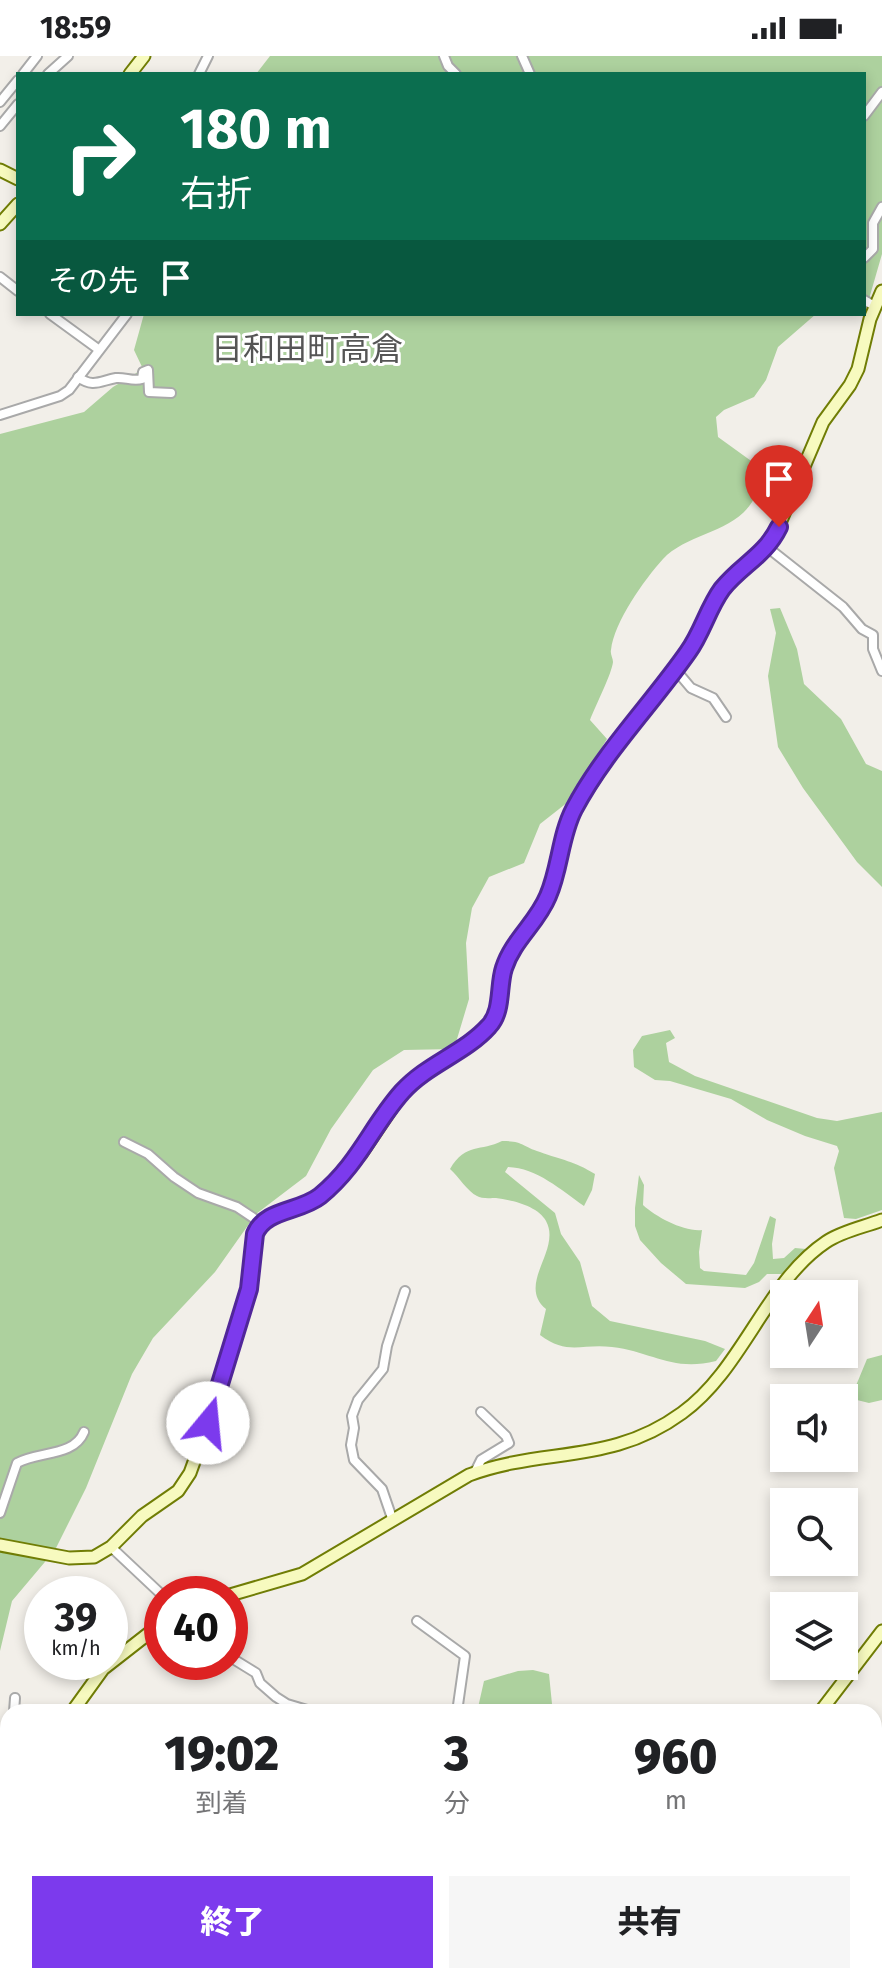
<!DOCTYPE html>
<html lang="ja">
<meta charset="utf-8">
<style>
:root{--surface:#fff;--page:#f6f6f6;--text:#202124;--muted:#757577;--accent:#7c3aed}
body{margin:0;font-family:"Fira Sans","Noto Sans JP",sans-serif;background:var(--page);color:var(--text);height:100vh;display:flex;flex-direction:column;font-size:30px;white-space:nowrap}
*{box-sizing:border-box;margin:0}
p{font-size:26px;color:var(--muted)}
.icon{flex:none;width:44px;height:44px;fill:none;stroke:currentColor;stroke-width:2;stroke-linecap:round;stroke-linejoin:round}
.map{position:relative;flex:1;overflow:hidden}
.side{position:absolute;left:0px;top:1648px;width:882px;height:280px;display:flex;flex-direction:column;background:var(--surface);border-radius:24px 24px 0 0;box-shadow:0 4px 12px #0003}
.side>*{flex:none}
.banner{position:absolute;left:16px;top:16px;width:850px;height:244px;border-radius:0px;box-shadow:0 4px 12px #0003;background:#0b6e4f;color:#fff;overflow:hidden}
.needle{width:52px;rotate:12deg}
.controls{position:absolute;left:770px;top:1224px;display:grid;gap:16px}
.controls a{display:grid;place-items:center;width:88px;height:88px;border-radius:0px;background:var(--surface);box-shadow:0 4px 12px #0003;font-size:40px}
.speed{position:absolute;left:24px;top:1520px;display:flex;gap:16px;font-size:40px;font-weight:700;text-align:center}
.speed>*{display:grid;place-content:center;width:104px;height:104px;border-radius:50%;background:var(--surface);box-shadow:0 4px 12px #0003;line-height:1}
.speed small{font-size:20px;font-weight:400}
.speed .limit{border:12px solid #d22;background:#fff;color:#111}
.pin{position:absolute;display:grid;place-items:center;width:68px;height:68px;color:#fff;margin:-82px -34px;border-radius:50% 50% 50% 0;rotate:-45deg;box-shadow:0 0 8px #0007}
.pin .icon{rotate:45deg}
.me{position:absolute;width:88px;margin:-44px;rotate:17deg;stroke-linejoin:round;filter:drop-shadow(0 0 6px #0008)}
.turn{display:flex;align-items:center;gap:28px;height:168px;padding:0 32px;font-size:36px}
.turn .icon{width:104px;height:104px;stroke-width:2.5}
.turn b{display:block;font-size:56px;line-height:68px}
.then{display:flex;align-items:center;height:76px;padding:0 32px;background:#0003;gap:16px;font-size:30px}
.eta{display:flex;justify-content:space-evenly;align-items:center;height:136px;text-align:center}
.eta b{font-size:48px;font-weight:800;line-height:56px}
.button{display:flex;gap:16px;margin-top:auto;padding:16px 32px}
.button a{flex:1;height:92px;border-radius:0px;background:var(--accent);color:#fff;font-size:32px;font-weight:800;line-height:92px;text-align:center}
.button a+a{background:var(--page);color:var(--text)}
.status{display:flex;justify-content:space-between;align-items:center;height:56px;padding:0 40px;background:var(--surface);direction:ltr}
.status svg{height:22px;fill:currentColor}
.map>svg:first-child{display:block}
.forest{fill:#add19e}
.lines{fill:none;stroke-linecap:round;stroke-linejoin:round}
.street-casing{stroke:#a9a9a9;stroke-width:12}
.secondary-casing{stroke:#707d05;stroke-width:15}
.street{stroke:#fff;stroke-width:8}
.secondary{stroke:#f7fabf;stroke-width:11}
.route-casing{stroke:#51269a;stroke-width:20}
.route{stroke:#7c3aed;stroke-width:14}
.labels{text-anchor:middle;stroke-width:6;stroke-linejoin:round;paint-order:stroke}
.quarter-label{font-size:32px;fill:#555;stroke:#fff}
</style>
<div class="status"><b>18:59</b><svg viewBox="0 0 49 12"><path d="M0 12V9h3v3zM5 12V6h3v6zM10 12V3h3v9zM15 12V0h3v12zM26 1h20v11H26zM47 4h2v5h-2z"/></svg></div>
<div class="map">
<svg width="882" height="1928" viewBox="0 0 882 1928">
<rect width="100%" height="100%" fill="#f2efe9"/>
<g class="forest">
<path d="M270,0H882V198L869,243L864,241V18H256Z"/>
<path d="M144,258H816L778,291L766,324L754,341L724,354L716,361L718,381L754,407L750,418L757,436C742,477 689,475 663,503C644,524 614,566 611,594C610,598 613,602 613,606C612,617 595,651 590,664L607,683L568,746L540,768L524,807L489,821L472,852L466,887L469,943L454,993L404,994L373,1014L331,1073L306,1120L256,1158L215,1216L153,1282L132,1318L86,1432L55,1494L12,1545L0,1595V378L84,356L113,331L143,313L134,294Z"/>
<path d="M780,552L797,593L804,628L841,663L866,708L882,715V831L857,806L803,732L778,691L768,620L776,577L770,553Z"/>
<path d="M670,974L675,982L666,987L669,1006L695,1020L817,1062L837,1065L882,1056V1154L856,1163L844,1162L834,1112L839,1095L837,1090L805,1080L767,1064L731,1043L670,1025L655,1024L634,1011L633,994L642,980Z"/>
<path d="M502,1085C524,1085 521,1090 540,1096C562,1104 574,1105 595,1118L592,1134L584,1150C561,1134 537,1112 508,1111L505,1116L555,1157L561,1178L580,1206L592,1250L610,1265L705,1285L725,1293L716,1305C672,1316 653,1296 612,1291C582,1287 568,1300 540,1279L546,1253C516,1228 562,1194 546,1165C538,1150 512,1144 496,1142C491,1142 481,1143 477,1140C468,1136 458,1120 450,1113C466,1086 481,1096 502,1085Z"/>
<path d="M639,1119L644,1129L643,1149C656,1161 684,1176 702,1174L699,1196L700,1212L704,1215L746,1219L754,1207L770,1160L776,1163L772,1188L773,1203L784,1202L795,1192L806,1193L782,1218H767L759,1226L745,1232L686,1228L661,1207L640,1184L635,1170V1152Z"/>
<path d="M882,1299V1344L869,1347L857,1344L855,1332L867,1303Z"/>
<path d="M533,1614L549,1618L552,1648L557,1656H477L484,1625L518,1615Z"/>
</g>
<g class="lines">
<g class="street-casing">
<g id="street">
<path d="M444,0L448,10L456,18"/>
<path d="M522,0L530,18"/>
<path d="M23,18L37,0"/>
<path d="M48,18L68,0"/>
<path d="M199,18L208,0"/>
<path d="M0,46L18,24"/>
<path d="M864,60L882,36"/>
<path d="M0,70L18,48"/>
<path d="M864,202L873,193V167L882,151"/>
<path d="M0,221L18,235"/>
<path d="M864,244L876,251"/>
<path d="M50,258L98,293"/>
<path d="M78,321C93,332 100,325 116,322C125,321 133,326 142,323L143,316L148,314L149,336L171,337"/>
<path d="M0,359L60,340L69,334L127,258"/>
<path d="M767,491L843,551L862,573L873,579V593L882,615"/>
<path d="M675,613L691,632L713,642L726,661"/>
<path d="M124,1086L148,1098L174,1121L198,1137L237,1151L261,1167"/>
<path d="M474,1418L481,1404L509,1387L506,1380L481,1356"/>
<path d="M0,1457L17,1407C38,1395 74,1401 84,1376"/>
<path d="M393,1465L382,1433L354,1404L351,1389L354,1372L352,1360L358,1344L383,1313L387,1290L405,1235"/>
<path d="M111,1491L162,1539"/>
<path d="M417,1565L465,1600L457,1656"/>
<path d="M230,1601L256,1617L260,1627L276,1641L287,1648L314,1656"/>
<path d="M14,1656L15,1642"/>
<path d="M436,1920L449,1928"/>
<path d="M726,1920L741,1928"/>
<path d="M300,1928L318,1920"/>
<path d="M873,1928L882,1916"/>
</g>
</g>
<g class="secondary-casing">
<g id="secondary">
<path d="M130,18L144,0"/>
<path d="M0,114L18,123"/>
<path d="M0,168L18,148"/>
<path d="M0,1489L69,1502L94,1501L111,1491L142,1460L178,1435L190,1417L208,1367L249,1233L255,1178L261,1167L269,1161L316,1143L338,1124L361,1098L404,1034L427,1014L481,977L493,965L497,954L505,909L515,888L547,843L572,757L625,676L691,592L720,535L733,520L757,502L774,481L823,366L850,329L858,313L870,263L882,235"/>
<path d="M230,1539L302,1518L469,1419C545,1391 611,1409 682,1357C743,1313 766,1226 826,1186C842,1175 864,1171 882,1164"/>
<path d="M72,1656L103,1613L162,1567"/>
<path d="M820,1656L882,1575"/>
<path d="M0,1834L8,1820"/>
<path d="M673,1928L679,1920"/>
</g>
</g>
<use href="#street" class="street"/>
<use href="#secondary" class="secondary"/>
</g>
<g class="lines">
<g class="route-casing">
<path id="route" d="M208,1367L249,1233L255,1178C265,1153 300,1156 320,1140C359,1108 371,1071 402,1036C427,1008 465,997 489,970C503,955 498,930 504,912C513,884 537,867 548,840C560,813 560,780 574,753C604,696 651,649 688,596C702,577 708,552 722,533C741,509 765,500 779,471"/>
</g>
<use href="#route" class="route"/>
</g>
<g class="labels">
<g class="quarter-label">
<text x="307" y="304">日和田町高倉</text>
</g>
</g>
</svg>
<div class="controls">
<a><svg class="needle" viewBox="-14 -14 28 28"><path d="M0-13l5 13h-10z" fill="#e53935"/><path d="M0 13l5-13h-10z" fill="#757577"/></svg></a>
<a><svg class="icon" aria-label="sound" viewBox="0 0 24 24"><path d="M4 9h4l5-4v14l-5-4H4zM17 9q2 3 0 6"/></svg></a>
<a><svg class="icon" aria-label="search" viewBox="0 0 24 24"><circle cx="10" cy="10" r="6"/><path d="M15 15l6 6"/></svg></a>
<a><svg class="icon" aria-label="layers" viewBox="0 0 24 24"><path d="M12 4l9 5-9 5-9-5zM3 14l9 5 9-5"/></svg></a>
</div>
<div class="speed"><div>39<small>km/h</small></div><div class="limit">40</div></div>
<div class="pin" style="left:779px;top:471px;background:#d93025"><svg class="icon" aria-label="arrive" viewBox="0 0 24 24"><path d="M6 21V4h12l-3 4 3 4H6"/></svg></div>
<svg class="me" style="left:208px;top:1367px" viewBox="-20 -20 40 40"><circle r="19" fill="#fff"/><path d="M0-13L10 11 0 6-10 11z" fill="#7c3aed"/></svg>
<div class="banner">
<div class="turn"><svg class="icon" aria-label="right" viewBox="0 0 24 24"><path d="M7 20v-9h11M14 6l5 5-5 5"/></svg><div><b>180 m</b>右折</div></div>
<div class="then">その先<svg class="icon" aria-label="arrive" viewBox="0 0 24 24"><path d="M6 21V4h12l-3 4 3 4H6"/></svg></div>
</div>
<section class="side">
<div class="eta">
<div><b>19:02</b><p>到着</p></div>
<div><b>3</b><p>分</p></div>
<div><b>960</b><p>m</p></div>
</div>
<div class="button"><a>終了</a><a>共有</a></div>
</section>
</div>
